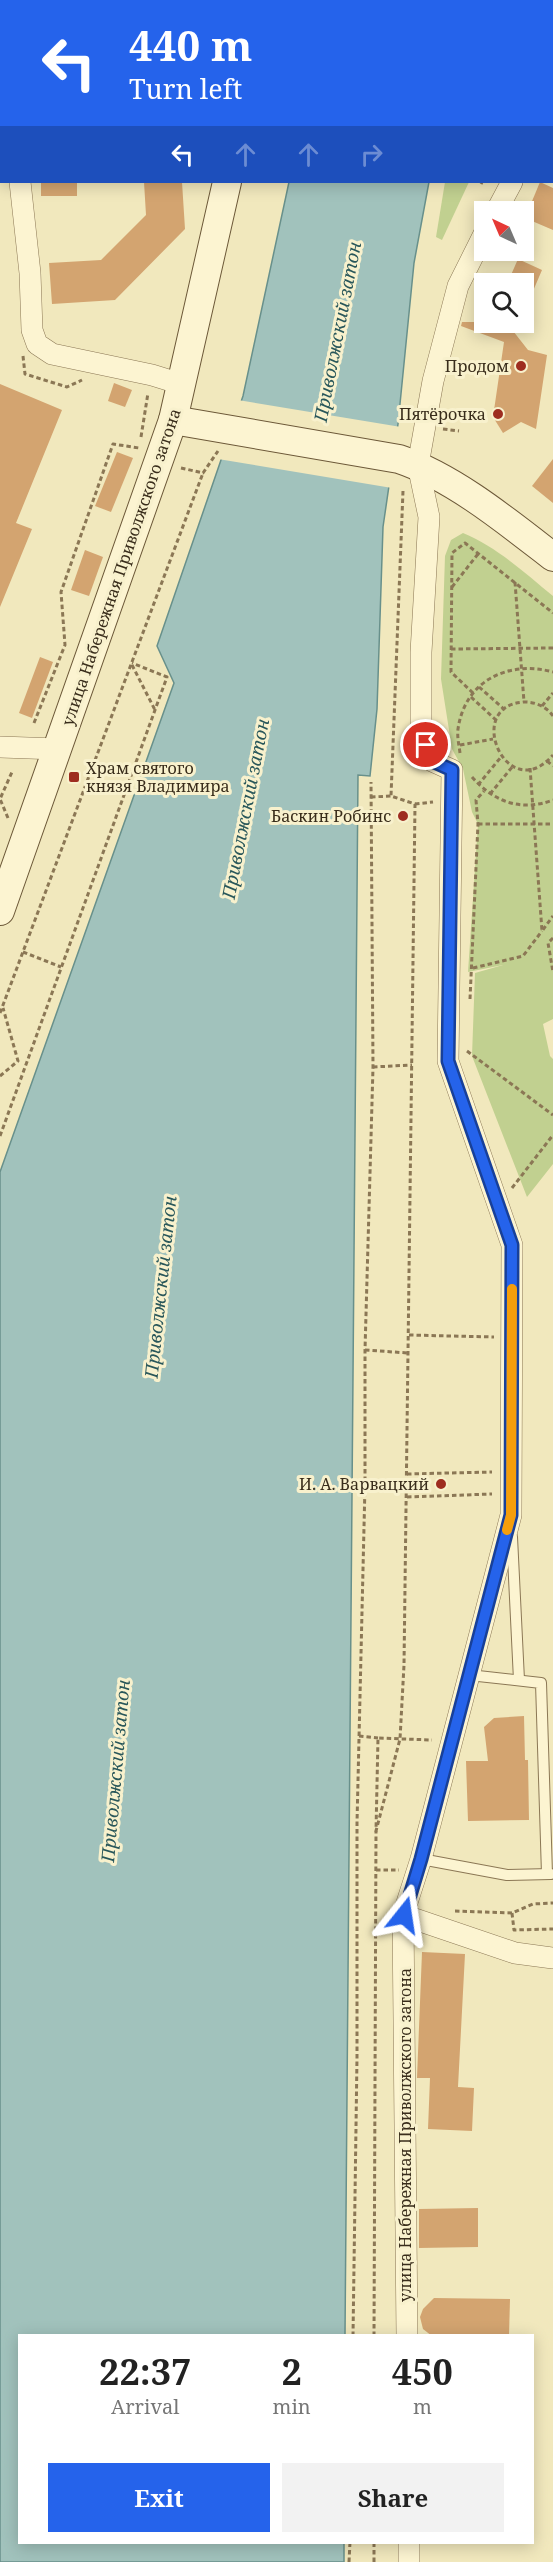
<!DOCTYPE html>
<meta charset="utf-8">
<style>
:root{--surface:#fff;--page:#f2f2f2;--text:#222;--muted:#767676;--accent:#2563eb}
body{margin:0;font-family:"Noto Serif",serif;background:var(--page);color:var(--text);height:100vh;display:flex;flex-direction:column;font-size:22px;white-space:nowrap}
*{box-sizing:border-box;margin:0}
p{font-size:20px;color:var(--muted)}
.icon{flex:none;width:33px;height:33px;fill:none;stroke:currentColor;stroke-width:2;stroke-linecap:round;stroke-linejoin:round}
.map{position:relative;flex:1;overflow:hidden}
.drawer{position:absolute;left:18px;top:2334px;width:516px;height:210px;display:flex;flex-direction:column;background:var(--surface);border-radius:0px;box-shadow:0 3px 15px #0003}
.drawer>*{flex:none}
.guide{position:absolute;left:0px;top:0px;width:554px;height:183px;box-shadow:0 3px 15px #0003;background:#2563eb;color:#fff;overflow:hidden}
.needle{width:39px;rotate:316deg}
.controls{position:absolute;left:474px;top:201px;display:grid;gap:12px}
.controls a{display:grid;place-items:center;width:60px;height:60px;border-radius:0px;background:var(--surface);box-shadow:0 3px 15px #0003;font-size:30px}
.pin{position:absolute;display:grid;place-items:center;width:51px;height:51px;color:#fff;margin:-26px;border:3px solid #fff;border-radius:50%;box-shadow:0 2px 6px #0007}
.me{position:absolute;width:66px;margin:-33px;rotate:15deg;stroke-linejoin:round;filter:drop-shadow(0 0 4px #0008)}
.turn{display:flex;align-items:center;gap:21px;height:126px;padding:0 30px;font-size:27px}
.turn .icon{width:78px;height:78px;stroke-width:2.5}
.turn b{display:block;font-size:42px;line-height:51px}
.lanes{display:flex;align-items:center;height:57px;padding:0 30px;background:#0003;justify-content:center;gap:30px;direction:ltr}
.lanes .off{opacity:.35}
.eta{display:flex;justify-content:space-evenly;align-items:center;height:102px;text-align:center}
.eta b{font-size:36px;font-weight:700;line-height:42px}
.primary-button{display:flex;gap:12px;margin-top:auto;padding:12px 30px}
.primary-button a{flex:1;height:69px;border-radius:0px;background:var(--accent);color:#fff;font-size:24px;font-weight:700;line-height:69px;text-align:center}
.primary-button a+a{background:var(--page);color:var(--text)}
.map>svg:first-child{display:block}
.green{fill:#c1d090}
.water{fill:#a1c2bc;stroke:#68908b;stroke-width:1.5}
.pier{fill:#f1e8bd}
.building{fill:#d3a470}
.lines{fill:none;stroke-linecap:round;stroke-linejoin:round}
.service-casing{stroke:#8b7755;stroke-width:12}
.minor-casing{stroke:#8b7755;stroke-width:22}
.secondary-casing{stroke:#6c5838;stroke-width:30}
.path{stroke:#8b7755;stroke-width:3;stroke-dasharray:4.5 3;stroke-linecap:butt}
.service{stroke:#fcf4d1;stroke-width:10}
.minor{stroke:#fcf4d1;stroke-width:21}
.secondary{stroke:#fcf4d1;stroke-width:28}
.route-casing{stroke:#184099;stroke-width:15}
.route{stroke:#2563eb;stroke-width:10}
.slow{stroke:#f59e0b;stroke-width:10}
.poi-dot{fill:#9e2d20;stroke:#f8f1cd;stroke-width:2}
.labels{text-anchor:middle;stroke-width:6;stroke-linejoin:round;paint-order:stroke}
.poi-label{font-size:16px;fill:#392d1b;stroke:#f8f1cd;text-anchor:end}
.street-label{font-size:16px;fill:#392d1b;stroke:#f8f1cd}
.water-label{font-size:18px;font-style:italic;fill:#29575a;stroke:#f8f1cd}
</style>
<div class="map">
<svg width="553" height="2562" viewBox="0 0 553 2562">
<rect width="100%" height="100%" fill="#f1e8bd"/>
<g class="green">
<path d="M445,182H469L442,240L436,237Z"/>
<path d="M463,533C497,547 525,573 553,596V1019L543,1024L550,1056L553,1059V1164L527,1197L472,1056L475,973L503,965L468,972L478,824L472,812L463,769L452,749L441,679L445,556L451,540Z"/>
</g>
<path class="water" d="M289,182H429L414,263L398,424L383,527L377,709L370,776L358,775L345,2335L20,2336V2542L344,2543V2562H0V1172L174,683L157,646L243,396Z"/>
<path class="pier" d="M238,400L401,427L392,488L218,459Z"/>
<g class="building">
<rect x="41" y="182" width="36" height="14"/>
<path d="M144,182H182L185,229L115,300L52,304L49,263L101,260L146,215Z"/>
<path d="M540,182L553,188V230L525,218Z"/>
<path d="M518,259L542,270L524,312V284H507Z"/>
<path d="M462,322H506L528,350L547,355L536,429L521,422L503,433L493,417L504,342L461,326Z"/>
<path d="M114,383L132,390L125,407L108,401Z"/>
<path d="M0,384L62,410L16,523L32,529L0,607Z"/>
<path d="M117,452L133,458L111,512L95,506Z"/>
<path d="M553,459V503L532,486Z"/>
<path d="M85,550L103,557L89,596L71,590Z"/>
<path d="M40,657L53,662L32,718L19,713Z"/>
<path d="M524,1716L525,1760H528L529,1820L468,1821L466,1761H488L484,1727L494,1718Z"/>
<path d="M422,1952L465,1954L458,2087L474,2088L472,2131L428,2129L430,2078H417Z"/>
<path d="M478,2208V2247L419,2248V2209Z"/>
<path d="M434,2298L510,2299L509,2336H432L423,2329L420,2317L423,2309Z"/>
</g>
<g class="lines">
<g class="service-casing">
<g id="service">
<path d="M512,1537L519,1680"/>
<path d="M469,1675L541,1683L547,1874"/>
<path d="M421,1859L507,1875L551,1874"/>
</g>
</g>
<g class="minor-casing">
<g id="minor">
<path d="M2,0V2"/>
<path d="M552,100L553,98"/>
<path d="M552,165L553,166"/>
<path d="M20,182L30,273L32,330L37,344L52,354L152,375L181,384"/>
<path d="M496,212L512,182"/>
<path d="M0,747L58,749"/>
<path d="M403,1915L515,1953L553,1958"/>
<path d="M407,2336L403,1915L421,1859L511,1515L512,1245L448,1061L452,770L432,761L421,729V652L429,517L418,465L433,381L458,286L484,234"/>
<path d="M409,2542V2562"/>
</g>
</g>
<g class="secondary-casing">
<g id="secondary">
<path d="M264,2L265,0"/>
<path d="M173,420L399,459C453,477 508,522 553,557"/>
<path d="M0,911L173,420L227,182"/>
</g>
</g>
<g class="path">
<path d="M473,2L477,0"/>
<path d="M505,2V0"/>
<path d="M0,128L2,143"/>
<path d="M481,184L482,182"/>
<path d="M23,356L25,374L67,387L82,380"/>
<path d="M443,429L459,431"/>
<path d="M141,437L148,393"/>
<path d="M181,468L203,473L218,451"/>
<path d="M403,491L391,796L415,804L404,1665L400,1739L376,1831L378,1738L432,1740"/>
<path d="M515,582L524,702"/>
<path d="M452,587L478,554"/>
<path d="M451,649L553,648"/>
<path d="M132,665L155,710"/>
<path d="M479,687L505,710"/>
<path d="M473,693L451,672L452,553L465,543L553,613"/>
<path d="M471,697L496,720"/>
<path d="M542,706L553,693"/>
<path d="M553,716C547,707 536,702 525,702C462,704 507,808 553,755"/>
<path d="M34,723L65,645L61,592L113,444L139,448"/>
<path d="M460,745L493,739"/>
<path d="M460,753C459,745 457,737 458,729C465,680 509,660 553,672"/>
<path d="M547,761L553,766"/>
<path d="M530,768L542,931L553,916"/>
<path d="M472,777C494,802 521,812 553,800"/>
<path d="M478,785L501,757"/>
<path d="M490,794L513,766"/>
<path d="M371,797L391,796"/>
<path d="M415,804L433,802"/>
<path d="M8,818L0,799L12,772"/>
<path d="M478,824H553"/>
<path d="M553,938L548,943L553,972"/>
<path d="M23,952L61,967"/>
<path d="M473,968L523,956L542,931"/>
<path d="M470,999L478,824L476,800L484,791"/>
<path d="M0,1013L203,473"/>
<path d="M467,1051L553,1115"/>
<path d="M373,1067L412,1065"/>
<path d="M0,1076L18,1061L3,1008"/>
<path d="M0,1136L167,677L132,663"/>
<path d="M512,1188L553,1135"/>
<path d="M409,1335L494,1337"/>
<path d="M365,1350L408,1353"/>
<path d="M407,1474L492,1472"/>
<path d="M365,1485L407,1483"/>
<path d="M407,1497L492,1494"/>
<path d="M359,1736L378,1738"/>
<path d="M376,1870H399"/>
<path d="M455,1911L512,1913L533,1904L553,1903"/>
<path d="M512,1913L514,1930L553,1929"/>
<path d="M353,2336L357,2057V1823L365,1485V1350L373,1067L371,782"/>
<path d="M374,2336L376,1831"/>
<path d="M349,2562L350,2542"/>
<path d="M374,2562V2542"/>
</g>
<use href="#service" class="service"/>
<use href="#minor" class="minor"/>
<use href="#secondary" class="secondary"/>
</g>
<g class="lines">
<g class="route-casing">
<path id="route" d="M404,1915L421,1859L511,1515L512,1245L448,1061L452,770L432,761L426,745"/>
</g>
<use href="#route" class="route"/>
<path class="slow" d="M507,1530L511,1515L512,1289"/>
</g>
<g class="poi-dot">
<circle cx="521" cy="366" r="6"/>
<circle cx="498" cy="414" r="6"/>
<rect x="68" y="771" width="12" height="12" rx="3"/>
<circle cx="403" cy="816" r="6"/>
<circle cx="441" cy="1484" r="6"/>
</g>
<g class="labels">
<g class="poi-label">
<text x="509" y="372">Продом</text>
<text x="486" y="420">Пятёрочка</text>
<text x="86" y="774" text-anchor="start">Храм святого<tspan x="86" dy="18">князя Владимира</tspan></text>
<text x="391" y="822">Баскин Робинс</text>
<text x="429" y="1490">И. А. Варвацкий</text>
</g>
<g class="street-label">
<text transform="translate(121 567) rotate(-71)" y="6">улица Набережная Приволжского затона</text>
<text transform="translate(405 2135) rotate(-90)" y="6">улица Набережная Приволжского затона</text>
</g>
<g class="water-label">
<text transform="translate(338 332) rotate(-79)" y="6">Приволжский затон</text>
<text transform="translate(246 809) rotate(-79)" y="6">Приволжский затон</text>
<text transform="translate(161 1287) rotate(-84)" y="6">Приволжский затон</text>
<text transform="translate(116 1771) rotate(-85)" y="6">Приволжский затон</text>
</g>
</g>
</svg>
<div class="controls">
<a><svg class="needle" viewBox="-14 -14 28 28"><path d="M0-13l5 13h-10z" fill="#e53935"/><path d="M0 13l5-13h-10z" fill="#767676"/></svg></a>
<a><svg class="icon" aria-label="search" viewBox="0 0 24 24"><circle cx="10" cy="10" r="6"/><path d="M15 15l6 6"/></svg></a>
</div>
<div class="pin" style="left:426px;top:745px;background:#d93025"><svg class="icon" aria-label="arrive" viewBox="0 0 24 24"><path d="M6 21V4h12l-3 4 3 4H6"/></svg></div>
<svg class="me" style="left:404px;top:1915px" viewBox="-20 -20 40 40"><path d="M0-17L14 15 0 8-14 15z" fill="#2563eb" stroke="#fff" stroke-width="4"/></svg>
<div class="guide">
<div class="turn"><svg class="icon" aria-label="left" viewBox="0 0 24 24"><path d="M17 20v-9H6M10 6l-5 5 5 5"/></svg><div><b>440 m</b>Turn left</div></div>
<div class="lanes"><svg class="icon" aria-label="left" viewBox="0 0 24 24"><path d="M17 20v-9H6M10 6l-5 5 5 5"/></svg><svg class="icon off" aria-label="ahead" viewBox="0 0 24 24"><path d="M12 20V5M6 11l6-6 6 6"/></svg><svg class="icon off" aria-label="ahead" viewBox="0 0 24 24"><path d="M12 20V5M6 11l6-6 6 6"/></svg><svg class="icon off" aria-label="right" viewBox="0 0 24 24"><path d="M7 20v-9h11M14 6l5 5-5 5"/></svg></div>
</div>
<section class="drawer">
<div class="eta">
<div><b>22:37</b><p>Arrival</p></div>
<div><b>2</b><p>min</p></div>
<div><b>450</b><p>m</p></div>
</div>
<div class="primary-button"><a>Exit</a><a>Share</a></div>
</section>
</div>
